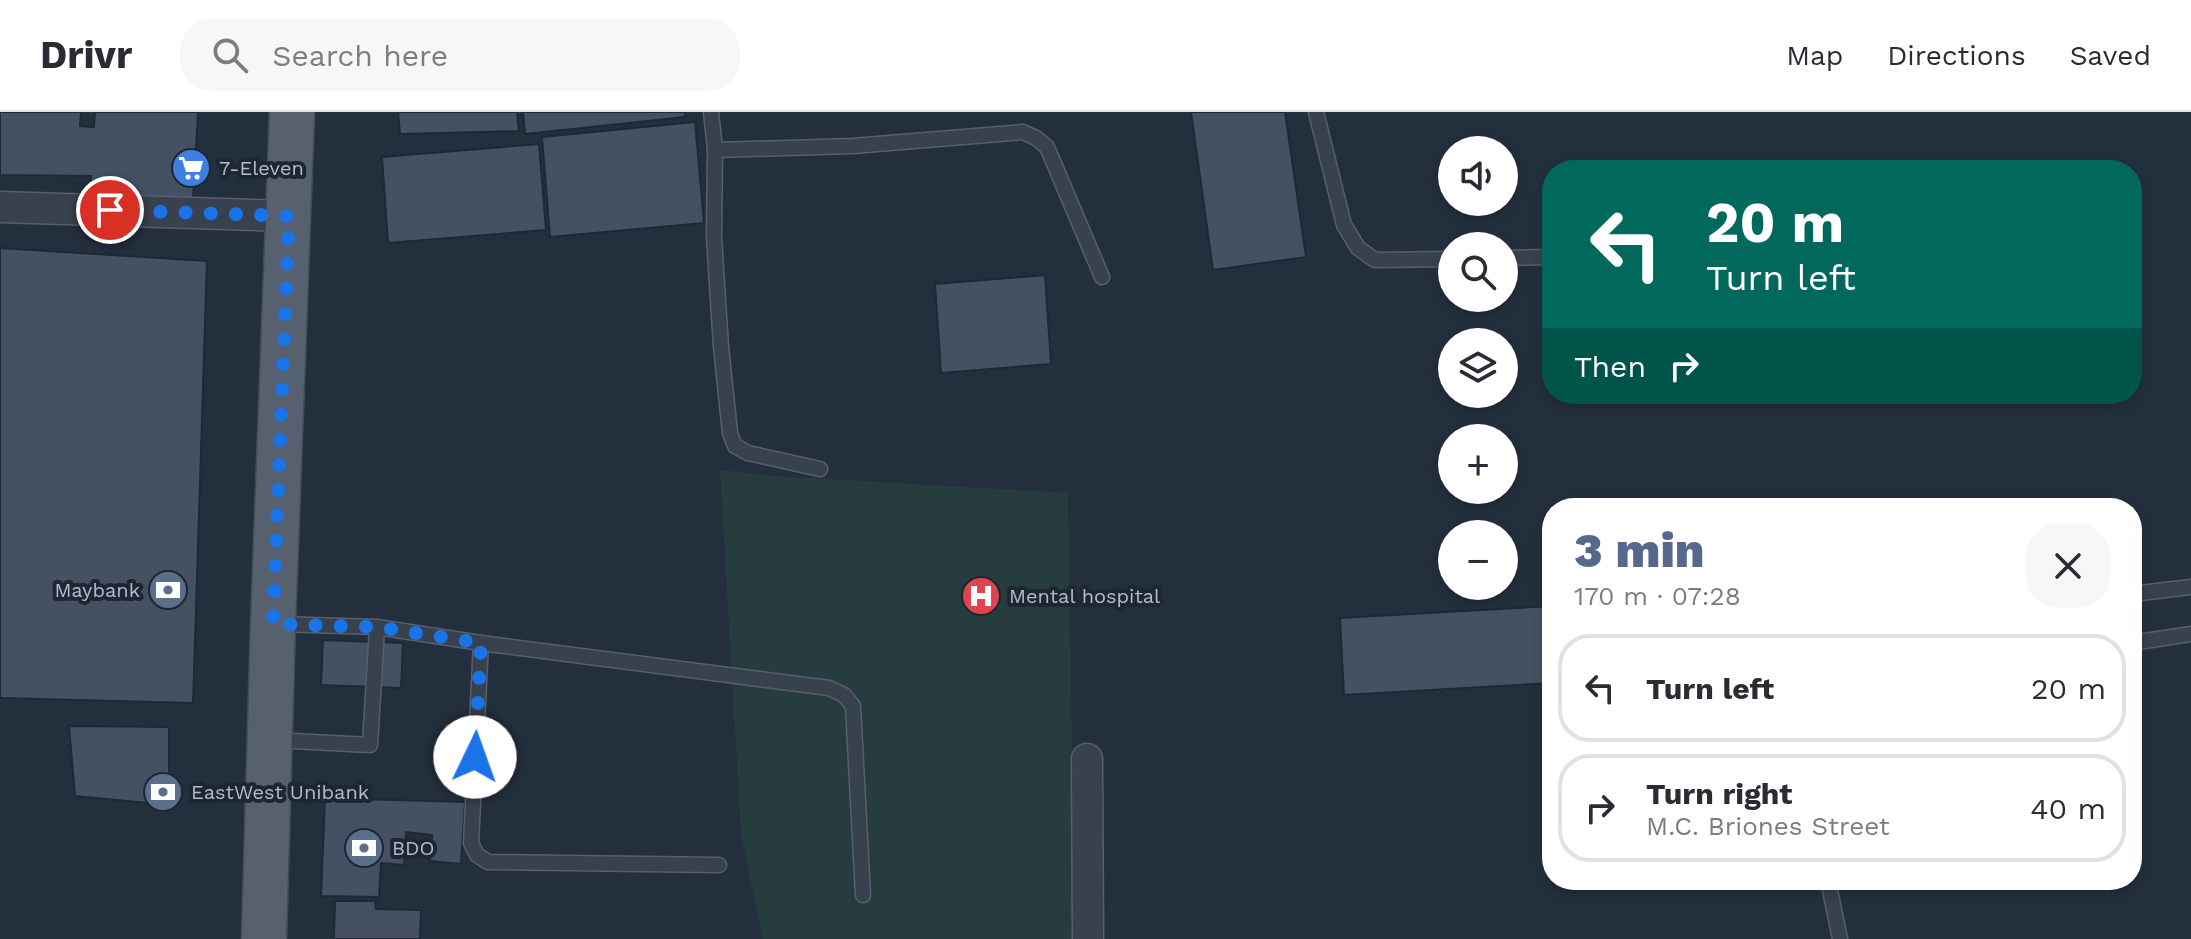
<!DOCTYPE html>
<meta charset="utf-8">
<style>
:root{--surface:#fff;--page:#f7f7f7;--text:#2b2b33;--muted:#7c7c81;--line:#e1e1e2;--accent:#56698c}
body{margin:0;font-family:"Work Sans",sans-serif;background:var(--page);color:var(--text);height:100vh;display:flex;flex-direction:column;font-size:30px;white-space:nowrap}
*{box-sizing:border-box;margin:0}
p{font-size:26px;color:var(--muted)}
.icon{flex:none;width:44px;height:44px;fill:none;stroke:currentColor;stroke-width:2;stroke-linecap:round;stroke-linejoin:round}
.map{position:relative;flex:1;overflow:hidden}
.side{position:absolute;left:1542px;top:386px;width:600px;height:392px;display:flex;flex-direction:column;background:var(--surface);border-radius:32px;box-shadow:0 4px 12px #0003}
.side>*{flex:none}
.banner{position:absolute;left:1542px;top:48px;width:600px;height:244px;border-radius:32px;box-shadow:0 4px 12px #0003;background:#00695c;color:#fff;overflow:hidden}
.fabs{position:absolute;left:1438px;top:24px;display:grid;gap:16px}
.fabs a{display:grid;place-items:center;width:80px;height:80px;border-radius:50%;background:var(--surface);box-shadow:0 4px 12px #0003;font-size:40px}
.pin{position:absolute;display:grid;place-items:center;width:68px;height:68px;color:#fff;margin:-34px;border:4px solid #fff;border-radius:50%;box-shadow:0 2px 8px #0007}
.me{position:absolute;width:88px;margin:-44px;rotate:3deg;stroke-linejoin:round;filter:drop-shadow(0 0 6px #0008)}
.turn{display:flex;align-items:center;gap:28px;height:168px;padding:0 32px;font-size:36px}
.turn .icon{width:104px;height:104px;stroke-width:2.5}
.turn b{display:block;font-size:56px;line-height:68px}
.then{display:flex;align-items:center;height:76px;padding:0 32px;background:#0003;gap:16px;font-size:30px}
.round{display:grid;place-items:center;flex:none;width:84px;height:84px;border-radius:32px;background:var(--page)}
.head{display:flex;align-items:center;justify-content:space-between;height:136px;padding:0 32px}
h1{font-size:48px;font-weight:800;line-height:60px;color:var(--accent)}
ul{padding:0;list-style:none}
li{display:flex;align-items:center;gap:24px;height:108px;margin:0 16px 12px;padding:0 16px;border:4px solid var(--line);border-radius:32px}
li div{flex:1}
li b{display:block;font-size:30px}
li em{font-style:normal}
header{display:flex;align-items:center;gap:48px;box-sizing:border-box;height:112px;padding:0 40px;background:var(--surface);border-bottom:2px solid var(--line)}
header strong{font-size:38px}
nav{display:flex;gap:44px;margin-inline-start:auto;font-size:28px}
.search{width:560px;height:72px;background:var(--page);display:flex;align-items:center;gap:20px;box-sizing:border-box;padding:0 28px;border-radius:32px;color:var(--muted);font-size:30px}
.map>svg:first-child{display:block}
.green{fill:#263c3f}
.building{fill:#455162;stroke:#1f2835;stroke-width:2}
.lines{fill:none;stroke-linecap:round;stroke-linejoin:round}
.lane-casing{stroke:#565f6c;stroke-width:17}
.street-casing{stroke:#565f6c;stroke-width:33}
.primary-casing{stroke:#414a57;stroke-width:47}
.lane{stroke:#38414e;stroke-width:14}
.street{stroke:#38414e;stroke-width:30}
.primary{stroke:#56606e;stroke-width:44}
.route{stroke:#1a73e8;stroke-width:14;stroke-dasharray:0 25.2}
.labels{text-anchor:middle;stroke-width:8;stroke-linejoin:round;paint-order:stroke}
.poi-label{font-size:20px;fill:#b4bcc9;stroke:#1d2633;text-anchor:start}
</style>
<header>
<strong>Drivr</strong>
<div class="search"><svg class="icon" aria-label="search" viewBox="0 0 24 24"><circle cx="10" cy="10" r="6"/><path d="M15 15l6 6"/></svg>Search here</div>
<nav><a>Map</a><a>Directions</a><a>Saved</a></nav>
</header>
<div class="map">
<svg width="2191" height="827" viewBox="0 0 2191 827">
<rect width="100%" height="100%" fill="#242f3e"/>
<path class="green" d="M720,358L775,364L1068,381L1075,827H763L741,723Z"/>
<g class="building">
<path d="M0,0H81L80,14L94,15L95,0H198L193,89L90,83L91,64L0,63Z"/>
<path d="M398,0H517L519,19L400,22Z"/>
<path d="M523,0H685V5L525,22Z"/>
<path d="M1191,0H1285L1306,145L1213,158Z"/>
<path d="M695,10L704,111L550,125L542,25Z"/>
<path d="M539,32L546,118L388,131L382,45Z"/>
<path d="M0,136L207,149L193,591L0,586Z"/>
<path d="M1045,163L1051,252L941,261L935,172Z"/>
<path d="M1552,494V571L1344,583L1340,506Z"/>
<path d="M323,528L403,531L401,576L321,573Z"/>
<path d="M69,614L169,615V693L75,684Z"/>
<path d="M325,686L465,690L461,752L430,749L432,723L406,720L404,753L381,751L379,785L321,784Z"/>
<path d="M335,789H375L376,797L421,798L420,827H334Z"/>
</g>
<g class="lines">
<g class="lane-casing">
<g id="lane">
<path d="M711,0L715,38L853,34L1023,20L1036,26L1047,35L1102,165"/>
<path d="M1316,0L1344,113L1358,136L1375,148L1452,147"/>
<path d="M715,38L714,125L721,235L730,321L735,334L748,341L820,357"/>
<path d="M1504,146L1552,145"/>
<path d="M2132,482L2191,475"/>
<path d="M278,512L377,515L481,531L829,576L844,583L853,594L863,783"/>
<path d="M481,531L471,731L477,743L488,750L719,753"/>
<path d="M2132,531L2191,522"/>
<path d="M273,628L370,633L377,515"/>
<path d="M1828,768L1840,827"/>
</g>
</g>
<g class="street-casing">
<g id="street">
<path d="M0,95L289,104"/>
<path d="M1087,647L1088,827"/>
</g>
</g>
<g class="primary-casing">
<path id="primary" d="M264,827L273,512L292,0"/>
</g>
<use href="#lane" class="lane"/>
<use href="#street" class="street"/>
<use href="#primary" class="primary"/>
</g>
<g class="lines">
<path class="route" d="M110,98L289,104L273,512L377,515L481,531L475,645"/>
</g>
<defs>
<g id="supermarket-disc" transform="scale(2)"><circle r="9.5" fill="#3f7fe0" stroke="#1d2633"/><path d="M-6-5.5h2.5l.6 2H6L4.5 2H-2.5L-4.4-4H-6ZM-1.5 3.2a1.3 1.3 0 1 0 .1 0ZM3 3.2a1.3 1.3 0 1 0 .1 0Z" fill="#fff"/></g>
<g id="bank-disc" transform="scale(2)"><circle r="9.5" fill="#5c6f8a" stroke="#1d2633"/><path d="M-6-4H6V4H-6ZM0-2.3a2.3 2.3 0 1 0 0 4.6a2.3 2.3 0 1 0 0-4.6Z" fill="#fff"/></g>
<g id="hospital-disc" transform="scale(2)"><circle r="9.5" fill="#e0444e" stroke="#1d2633"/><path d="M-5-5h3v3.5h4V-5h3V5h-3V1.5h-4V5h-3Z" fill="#fff"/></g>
</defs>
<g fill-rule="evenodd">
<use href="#supermarket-disc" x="191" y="56"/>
<use href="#bank-disc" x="168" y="478"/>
<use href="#hospital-disc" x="981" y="484"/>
<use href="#bank-disc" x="163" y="680"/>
<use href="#bank-disc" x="364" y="736"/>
</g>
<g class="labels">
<g class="poi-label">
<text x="219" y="63">7-Eleven</text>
<text x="140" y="485" text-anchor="end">Maybank</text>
<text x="1009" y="491">Mental hospital</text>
<text x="191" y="687">EastWest Unibank</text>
<text x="392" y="743">BDO</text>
</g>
</g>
</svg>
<div class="fabs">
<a><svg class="icon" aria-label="sound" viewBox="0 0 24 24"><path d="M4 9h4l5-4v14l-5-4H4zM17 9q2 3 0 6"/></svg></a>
<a><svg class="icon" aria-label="search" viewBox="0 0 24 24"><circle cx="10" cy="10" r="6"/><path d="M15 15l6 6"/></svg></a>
<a><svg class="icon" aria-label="layers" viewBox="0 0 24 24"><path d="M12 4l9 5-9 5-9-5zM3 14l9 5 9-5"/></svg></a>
<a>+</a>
<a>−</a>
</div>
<div class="pin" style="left:110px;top:98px;background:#d93025"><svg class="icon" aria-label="arrive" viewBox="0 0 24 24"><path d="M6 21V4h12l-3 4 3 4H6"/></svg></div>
<svg class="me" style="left:475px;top:645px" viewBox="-20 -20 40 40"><circle r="19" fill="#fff"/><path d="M0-13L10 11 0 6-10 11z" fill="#1a73e8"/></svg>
<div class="banner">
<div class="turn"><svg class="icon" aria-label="left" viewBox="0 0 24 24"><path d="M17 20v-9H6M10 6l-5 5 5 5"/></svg><div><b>20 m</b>Turn left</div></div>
<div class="then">Then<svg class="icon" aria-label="right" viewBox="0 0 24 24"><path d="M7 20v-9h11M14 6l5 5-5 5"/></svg></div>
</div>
<section class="side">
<div class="head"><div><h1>3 min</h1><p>170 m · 07:28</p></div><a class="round"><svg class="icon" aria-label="close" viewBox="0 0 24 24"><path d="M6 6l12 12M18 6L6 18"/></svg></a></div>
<ul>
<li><svg class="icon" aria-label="left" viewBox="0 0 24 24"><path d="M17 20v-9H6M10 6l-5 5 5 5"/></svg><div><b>Turn left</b></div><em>20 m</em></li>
<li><svg class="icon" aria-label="right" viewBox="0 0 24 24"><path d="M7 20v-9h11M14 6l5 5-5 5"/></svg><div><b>Turn right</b><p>M.C. Briones Street</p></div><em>40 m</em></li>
</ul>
</section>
</div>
